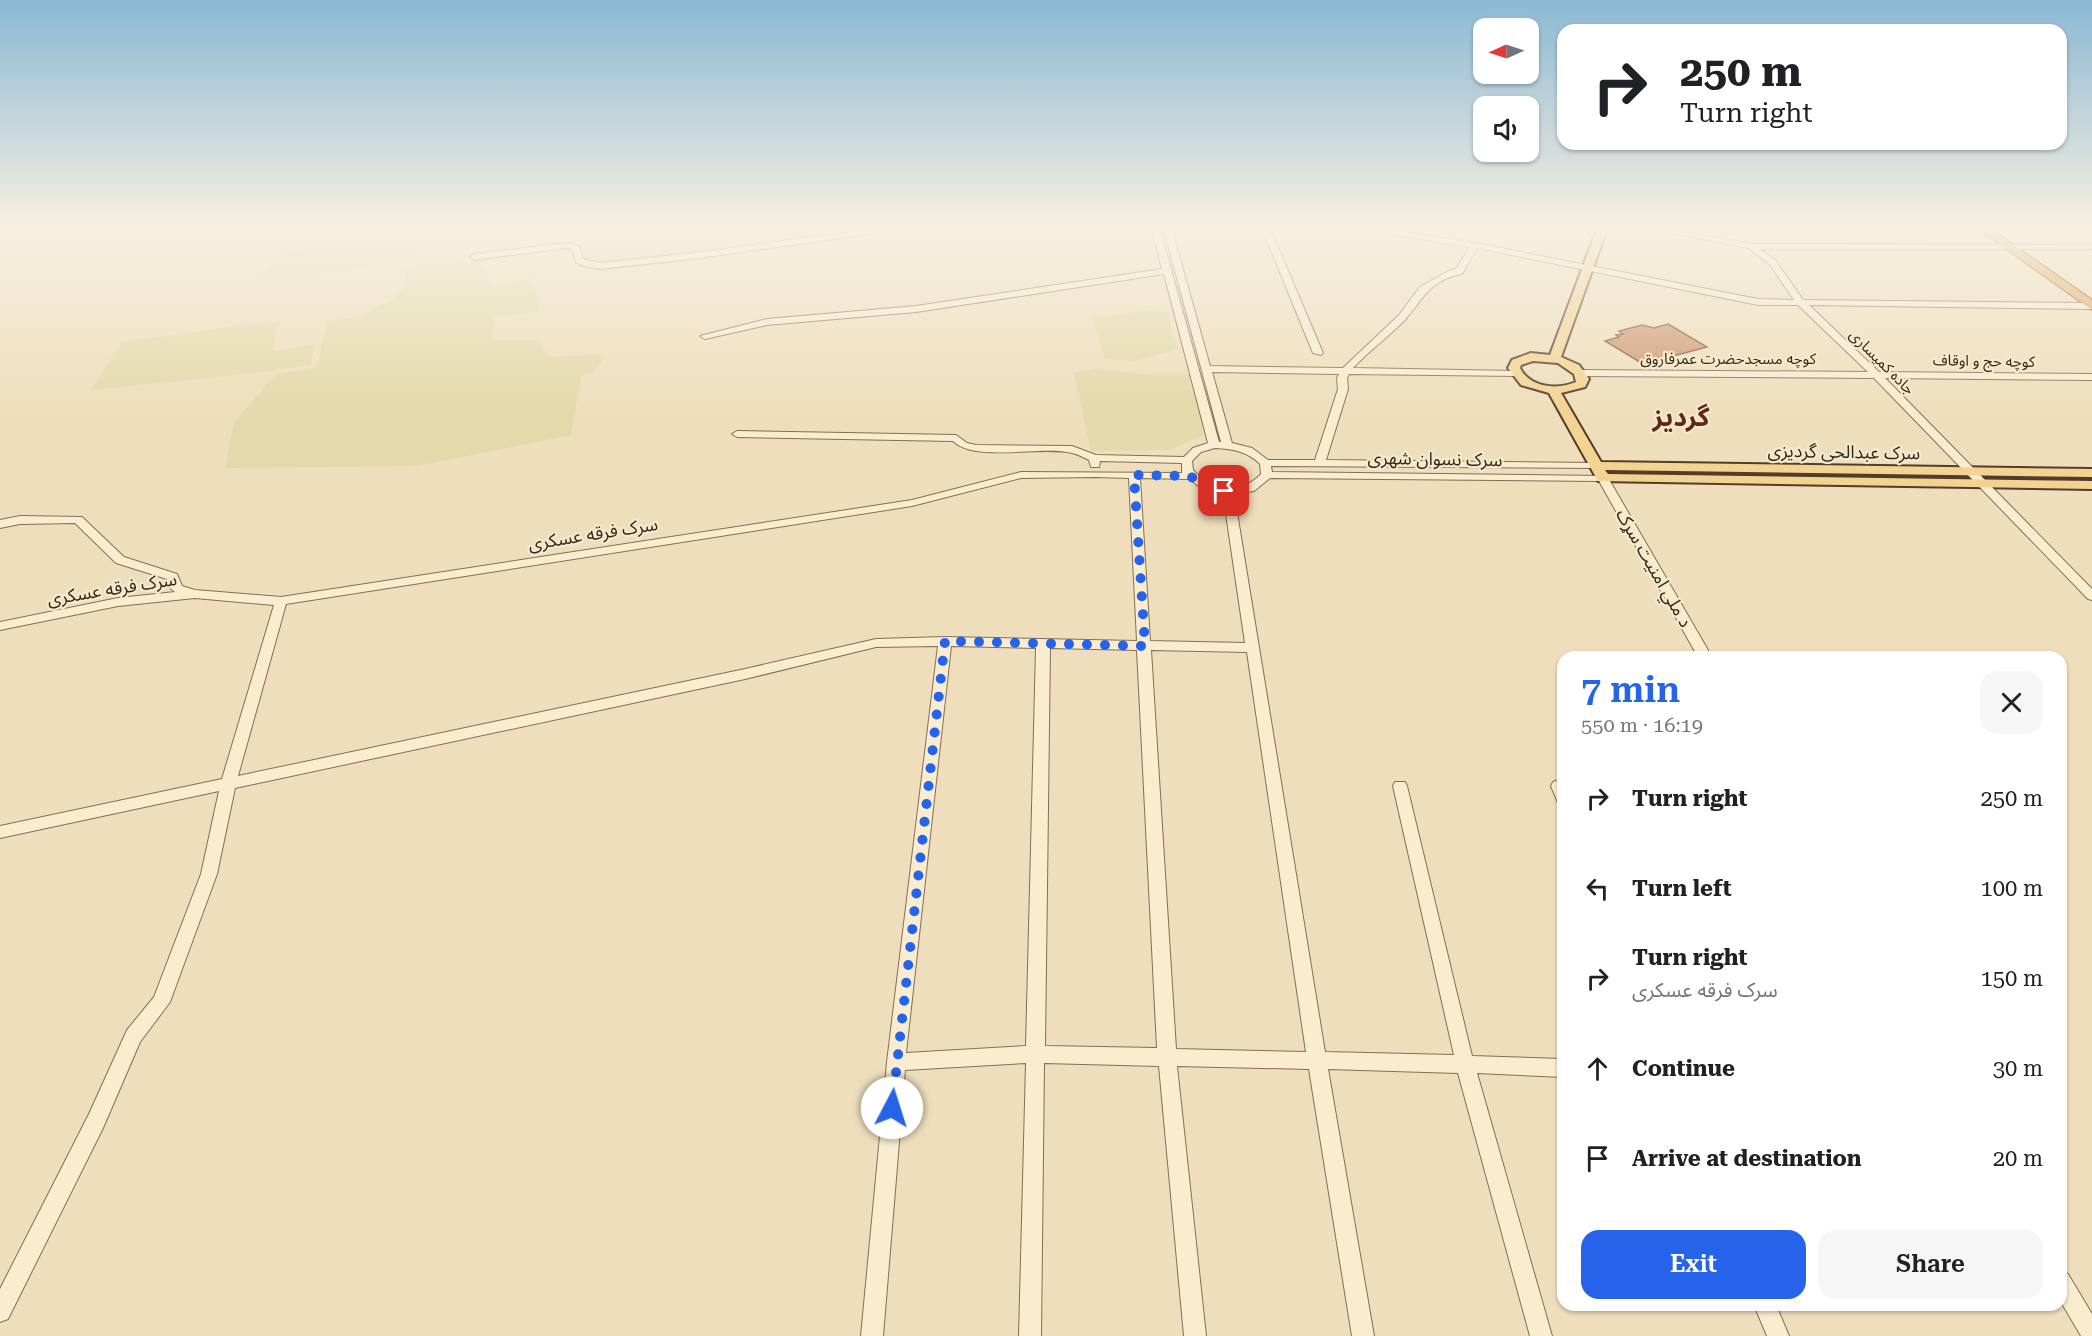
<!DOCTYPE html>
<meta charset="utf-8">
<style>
:root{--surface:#fff;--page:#f6f6f6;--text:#202124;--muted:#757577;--accent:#2563eb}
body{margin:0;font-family:"Roboto Serif","Noto Sans Arabic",serif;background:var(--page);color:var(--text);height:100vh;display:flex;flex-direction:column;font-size:22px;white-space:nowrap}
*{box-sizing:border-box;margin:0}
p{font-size:20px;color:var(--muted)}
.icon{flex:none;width:33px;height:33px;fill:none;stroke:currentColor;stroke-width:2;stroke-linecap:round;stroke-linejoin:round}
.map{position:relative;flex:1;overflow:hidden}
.drawer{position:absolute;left:1557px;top:651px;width:510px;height:660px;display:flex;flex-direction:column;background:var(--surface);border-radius:18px;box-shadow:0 2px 4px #0004}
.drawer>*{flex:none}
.hud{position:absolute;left:1557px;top:24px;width:510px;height:126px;border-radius:18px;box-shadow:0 2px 4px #0004;background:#fff;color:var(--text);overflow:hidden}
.needle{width:39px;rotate:267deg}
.controls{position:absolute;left:1473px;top:18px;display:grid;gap:12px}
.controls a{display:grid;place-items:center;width:66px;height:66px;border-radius:12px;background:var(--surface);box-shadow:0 2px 4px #0004;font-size:30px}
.pin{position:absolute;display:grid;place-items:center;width:51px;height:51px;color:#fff;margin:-26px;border-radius:12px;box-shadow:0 3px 9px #0006}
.me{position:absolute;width:66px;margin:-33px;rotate:5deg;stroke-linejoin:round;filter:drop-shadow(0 0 4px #0008)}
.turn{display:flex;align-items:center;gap:21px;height:126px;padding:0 24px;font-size:27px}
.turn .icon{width:78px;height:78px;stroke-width:2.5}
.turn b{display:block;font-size:42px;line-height:51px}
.round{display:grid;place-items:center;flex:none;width:63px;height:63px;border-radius:18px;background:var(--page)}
.overview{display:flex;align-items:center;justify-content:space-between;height:102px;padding:0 24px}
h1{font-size:36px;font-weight:600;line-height:45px;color:var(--accent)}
.action{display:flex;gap:12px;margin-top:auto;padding:12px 24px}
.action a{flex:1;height:69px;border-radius:18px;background:var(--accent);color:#fff;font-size:24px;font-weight:600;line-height:69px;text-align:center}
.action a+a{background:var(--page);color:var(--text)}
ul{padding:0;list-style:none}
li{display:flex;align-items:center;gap:18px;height:90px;padding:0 24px}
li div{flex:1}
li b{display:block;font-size:22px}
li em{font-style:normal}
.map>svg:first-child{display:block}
.farmland{fill:#e3d9aa}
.building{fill:#cd9671;stroke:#85573b;stroke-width:1.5}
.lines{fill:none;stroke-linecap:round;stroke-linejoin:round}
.minor-casing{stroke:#856e56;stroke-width:2}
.major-casing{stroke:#533d2a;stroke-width:4}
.highway-casing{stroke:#533d2a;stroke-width:2}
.minor{fill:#f9eccf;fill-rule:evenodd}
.major{fill:#f3d392;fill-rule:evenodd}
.highway{fill:#e09c4a;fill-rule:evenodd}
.route{stroke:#2563eb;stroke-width:10;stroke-dasharray:0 18}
.labels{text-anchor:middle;stroke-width:4.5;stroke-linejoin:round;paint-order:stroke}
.far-street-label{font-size:15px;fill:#34271b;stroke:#f5e9cc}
.street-label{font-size:18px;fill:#34271b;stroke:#f5e9cc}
.far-town-label{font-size:26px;font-weight:bold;fill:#61281a;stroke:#f5e9cc}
</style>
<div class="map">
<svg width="2092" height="1336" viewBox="0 0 2092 1336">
<rect width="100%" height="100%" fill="#eedebc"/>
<g class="farmland">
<path d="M315,226H417L405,228L417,261L261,280L275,256L303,252L300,241Z"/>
<path d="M565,226H888L694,257L599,263L581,262L579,254L569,245L561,233L566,228Z"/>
<path d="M482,260L491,285L533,278L539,311L494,316L492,340H536L551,357L599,354L602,361L593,372L581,376L571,435L417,466L225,468L234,423L276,374L317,367L327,321L363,317L375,307L391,301L405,287L406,268Z"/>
<path d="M1143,311L1167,312L1178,349L1136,361L1105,359L1092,318Z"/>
<path d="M278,323L273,351L315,345L310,365L248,374L91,390L122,342L249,324Z"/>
<path d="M1097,368L1140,374L1194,375L1203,435L1170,450L1091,451L1074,373Z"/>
</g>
<path class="building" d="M1668,324L1707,347L1643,364L1605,341L1619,337L1616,335L1623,334L1619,331L1642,325L1654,328Z"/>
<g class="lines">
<g class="minor-casing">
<g id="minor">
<path d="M894,226H914L910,228L700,258L600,269L583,266L576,262L572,249L566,248L474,260L470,257L474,254L567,243L579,246L583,259L600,263L700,252Z"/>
<path d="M959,226H1007L1003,228H963Z"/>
<path d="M1151,226H1159L1219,442H1221L1163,226H1171L1210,366L1343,368L1399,315L1420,287L1450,270L1456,269L1470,247L1395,235V231H1398L1475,243L1758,299L1794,300L1770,265L1749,248L1634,226H1651L1752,244L2092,245V249H1760L1776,261L1803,300L2092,303V309L1809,305L1879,372L2092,374V380L1885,378L2092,589V600L2088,599L1874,378L1581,376L1576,373L1581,370L1868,372L1798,305H1758L1477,248L1462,274C1431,279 1423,299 1405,320C1388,337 1369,351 1353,368L1516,371L1521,374L1519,376L1349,374L1347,378L1348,389L1326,460L1596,463L1600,464V468L1271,466L1272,472L1607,476L1712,657H1698L1599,481L1270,478L1254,491L1234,494L1325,1052L1454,1055L1393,786L1395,782H1405L1407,786L1472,1056L1563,1059V1077L1477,1073L1552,1336H1530L1458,1073L1328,1069L1374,1336H1352L1309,1069L1177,1066L1206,1336H1184L1159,1066L1044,1063L1041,1336H1019L1026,1063L905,1070L883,1336H861L887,1062L938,646L876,647L745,679L235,788L217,874L170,1002L140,1042L103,1128L8,1319L0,1322V1289L89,1114L127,1030L154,997L201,874L219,791L0,838V826L222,779L274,605L195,598L118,606L0,630V622L118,598L175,592L170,588L167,579L116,563L75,523L20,524L0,528V520L20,516L82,517L124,557L177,574L182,586L195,590L281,597L912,500L1021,472L1182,473V463L1100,461L1099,467H1091L1089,460C1083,457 1077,454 1072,453C1042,445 975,463 953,441L737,437L732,434L737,431L956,435L967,443L976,445L1072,446L1096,455L1184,457L1193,448L1208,443L1164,274L916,312L767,325L705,339L700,336L767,319L916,306L1162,269ZM1212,372L1339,374L1337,378L1338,389L1315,460H1268L1252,448L1232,443ZM1215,448C1232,449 1247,451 1260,464L1261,474C1242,495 1211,490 1193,470L1192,461L1201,452ZM1095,477L1129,478L1137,641L945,637L876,639L745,669L238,776L286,604L912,506L1021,478ZM1140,478L1189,479L1200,487L1223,494L1245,643L1150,641ZM951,646L1036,648L1026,1046L906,1053ZM1050,648L1137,650L1157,1048L1045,1046ZM1151,650L1247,652L1306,1052L1176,1049Z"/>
<path d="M1261,226H1269L1323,353L1321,355L1313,353Z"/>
<path d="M1558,780L1563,782V805L1558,803L1551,786L1553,782Z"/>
<path d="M2061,1270L2068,1274L2092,1314V1336H2081L2061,1302Z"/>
<path d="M1754,1305H1776L1789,1336H1767Z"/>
</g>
</g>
<g class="major-casing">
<path id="major" d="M1598,226H1608L1561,357L1579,365L1589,379L1585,387L1561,393L1601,462L2092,469V477L1605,470L1608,474L2092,481V489L1598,481L1549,393L1521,385L1508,368L1512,360L1531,353L1550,355ZM1533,361L1558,363L1574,374L1576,382C1557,390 1530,388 1520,368L1521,365Z"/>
</g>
<g class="highway-casing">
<path id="highway" d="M1974,226H1987L2092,300V310Z"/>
</g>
<use href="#minor" class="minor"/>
<use href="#major" class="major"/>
<use href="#highway" class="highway"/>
</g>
<linearGradient id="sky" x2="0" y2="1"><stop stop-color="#8bb8d4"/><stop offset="0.55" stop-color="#f7f0e1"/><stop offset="1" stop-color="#f7f0e1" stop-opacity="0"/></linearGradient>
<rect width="2092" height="413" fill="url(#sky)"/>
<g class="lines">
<path class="route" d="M892,1108L945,641L1145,646L1134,475L1190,476L1204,486L1224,491"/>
</g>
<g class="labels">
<g class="far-street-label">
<text x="1728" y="364">کوچه مسجدحضرت عمرفاروق</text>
<text transform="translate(1984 361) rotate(1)" y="5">کوچه حج و اوقاف</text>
<text transform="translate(1882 362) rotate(45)" y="5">جاده کمیساری</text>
</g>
<g class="street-label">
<text transform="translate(1844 452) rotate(1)" y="6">سرک عبدالحی گردیزی</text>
<text transform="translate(1435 459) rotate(1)" y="6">سرک نسوان شهری</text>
<text transform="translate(593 534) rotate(-9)" y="6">سرک فرقه عسکری</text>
<text transform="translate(1654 568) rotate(60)" y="6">د ملي امنیت سړک</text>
<text transform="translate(112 589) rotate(-9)" y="6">سرک فرقه عسکری</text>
</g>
<g class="far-town-label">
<text x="1681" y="426">گردیز</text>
</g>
</g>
</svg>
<div class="controls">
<a><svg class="needle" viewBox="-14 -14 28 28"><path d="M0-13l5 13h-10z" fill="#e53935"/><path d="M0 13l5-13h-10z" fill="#757577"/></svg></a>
<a><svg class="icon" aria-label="sound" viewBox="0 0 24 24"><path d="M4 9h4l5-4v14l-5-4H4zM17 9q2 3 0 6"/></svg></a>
</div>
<div class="pin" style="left:1224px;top:491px;background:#d93025"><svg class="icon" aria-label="arrive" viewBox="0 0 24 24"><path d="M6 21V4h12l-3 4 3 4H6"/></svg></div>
<svg class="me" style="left:892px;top:1108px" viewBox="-20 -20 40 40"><circle r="19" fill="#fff"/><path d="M0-13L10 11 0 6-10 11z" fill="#2563eb"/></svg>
<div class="hud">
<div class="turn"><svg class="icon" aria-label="right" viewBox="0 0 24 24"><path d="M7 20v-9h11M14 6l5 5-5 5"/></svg><div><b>250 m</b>Turn right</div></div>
</div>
<section class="drawer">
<div class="overview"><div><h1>7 min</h1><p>550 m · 16:19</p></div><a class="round"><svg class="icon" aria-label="close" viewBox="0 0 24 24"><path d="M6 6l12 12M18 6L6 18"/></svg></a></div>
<ul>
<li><svg class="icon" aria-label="right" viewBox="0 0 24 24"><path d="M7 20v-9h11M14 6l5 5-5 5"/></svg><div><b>Turn right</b></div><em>250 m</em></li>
<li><svg class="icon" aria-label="left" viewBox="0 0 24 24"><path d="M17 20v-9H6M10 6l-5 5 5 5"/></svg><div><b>Turn left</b></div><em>100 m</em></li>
<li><svg class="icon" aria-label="right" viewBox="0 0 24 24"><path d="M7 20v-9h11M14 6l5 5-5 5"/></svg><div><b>Turn right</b><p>سرک فرقه عسکری</p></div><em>150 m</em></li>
<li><svg class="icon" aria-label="ahead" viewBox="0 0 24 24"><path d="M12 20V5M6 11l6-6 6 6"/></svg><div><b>Continue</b></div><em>30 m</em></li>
<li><svg class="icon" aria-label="arrive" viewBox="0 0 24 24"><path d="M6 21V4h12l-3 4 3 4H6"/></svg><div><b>Arrive at destination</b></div><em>20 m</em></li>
</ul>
<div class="action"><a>Exit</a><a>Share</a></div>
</section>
</div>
